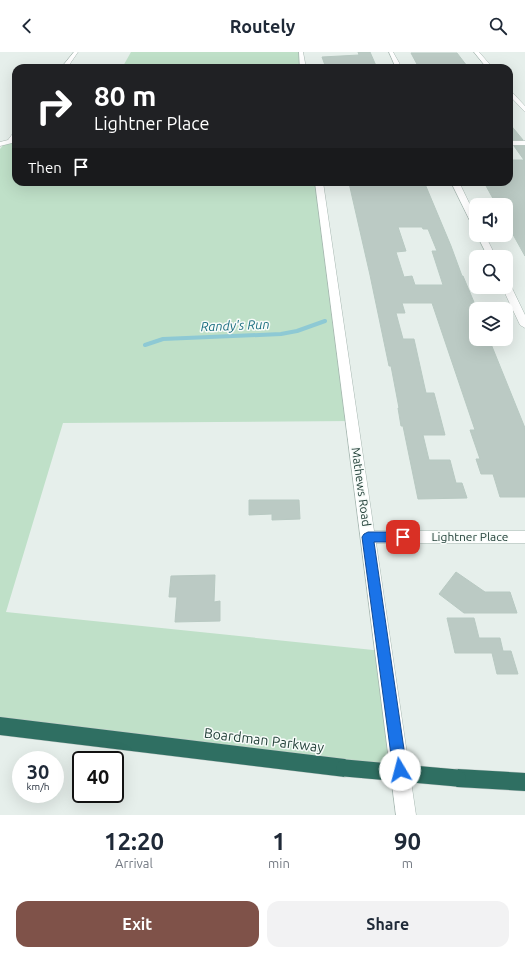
<!DOCTYPE html>
<style>
:root{--surface:#fff;--page:#f2f2f3;--text:#1f2937;--muted:#747a83;--accent:#7f5249}
body{margin:0;font-family:Ubuntu,sans-serif;background:var(--page);color:var(--text);height:100vh;display:flex;flex-direction:column;font-size:15px;white-space:nowrap}
*{box-sizing:border-box;margin:0}
p{font-size:13px;color:var(--muted)}
.icon{flex:none;width:22px;height:22px;fill:none;stroke:currentColor;stroke-width:2;stroke-linecap:round;stroke-linejoin:round}
.map{position:relative;height:763px;overflow:hidden}
.drawer{display:flex;flex-direction:column;background:var(--surface);flex:1}
.drawer>*{flex:none}
.hud{position:absolute;left:12px;top:12px;width:501px;height:122px;border-radius:12px;box-shadow:0 4px 16px #0002;background:#202124;color:#fff;overflow:hidden}
.controls{position:absolute;left:469px;top:146px;display:grid;gap:8px}
.controls a{display:grid;place-items:center;width:44px;height:44px;border-radius:8px;background:var(--surface);box-shadow:0 4px 16px #0002;font-size:20px}
.speed{position:absolute;left:12px;top:699px;display:flex;gap:8px;font-size:20px;font-weight:700;text-align:center}
.speed>*{display:grid;place-content:center;width:52px;height:52px;border-radius:50%;background:var(--surface);box-shadow:0 4px 16px #0002;line-height:1}
.speed small{font-size:10px;font-weight:400}
.speed .limit{border:2px solid #111;border-radius:6px;background:#fff;color:#111}
.pin{position:absolute;display:grid;place-items:center;width:34px;height:34px;color:#fff;margin:-17px;border-radius:8px;box-shadow:0 2px 6px #0006}
.me{position:absolute;width:44px;margin:-22px;rotate:352deg;stroke-linejoin:round;filter:drop-shadow(0 0 3px #0008)}
.turn{display:flex;align-items:center;gap:14px;height:84px;padding:0 16px;font-size:18px}
.turn .icon{width:52px;height:52px;stroke-width:2.5}
.turn b{display:block;font-size:28px;line-height:34px}
.then{display:flex;align-items:center;height:38px;padding:0 16px;background:#0003;gap:8px;font-size:15px}
.eta{display:flex;justify-content:space-evenly;align-items:center;height:68px;text-align:center}
.eta b{font-size:24px;font-weight:700;line-height:28px}
.action{display:flex;gap:8px;margin-top:auto;padding:8px 16px}
.action a{flex:1;height:46px;border-radius:12px;background:var(--accent);color:#fff;font-size:16px;font-weight:700;line-height:46px;text-align:center}
.action a+a{background:var(--page);color:var(--text)}
header{display:flex;justify-content:space-between;align-items:center;height:52px;padding:0 16px;background:var(--surface);font-size:18px;font-weight:700}
.map>svg:first-child{display:block}
.green{fill:#bfe0c8}
.lines{fill:none;stroke-linecap:round;stroke-linejoin:round}
.stream{stroke:#8ec9d4;stroke-width:4}
.building{fill:#bbcac4;stroke:#b8c9c2;fill-rule:evenodd}
.minor-casing{stroke:#a8b8b2;stroke-width:1}
.highway-casing{stroke:#c2cac8;stroke-width:1}
.minor{fill:#fff;fill-rule:evenodd}
.highway{fill:#2f6f62;fill-rule:evenodd}
.highway-bridge-casing{stroke:#c2cac8;stroke-width:18;stroke-linecap:butt}
.highway-bridge{stroke:#2f6f62;stroke-width:17}
.route{fill:#1a73e8;stroke:#114b97}
.labels{text-anchor:middle;stroke-width:3;stroke-linejoin:round;paint-order:stroke}
.street-label{font-size:12px;fill:#24423a;stroke:#f7fbf9}
.water-label{font-size:13px;font-style:italic;fill:#1c6f80;stroke:#f7fbf9}
.near-street-label{font-size:14px;fill:#24423a;stroke:#f7fbf9}
</style>
<header><svg class="icon" aria-label="back" viewBox="0 0 24 24"><path d="M15 5l-7 7 7 7"/></svg>Routely<svg class="icon" aria-label="search" viewBox="0 0 24 24"><circle cx="10" cy="10" r="6"/><path d="M15 15l6 6"/></svg></header>
<div class="map">
<svg width="525" height="763" viewBox="0 0 525 763">
<rect width="100%" height="100%" fill="#e6efeb"/>
<g class="green">
<path d="M131,0H301L303,16H122Z"/>
<path d="M10,90H16V130H319L352,369L63,371L6,560L383,599L398,721L0,674V97L4,92Z"/>
</g>
<g class="lines">
<path class="stream" d="M145,293L163,287L281,282L297,279L325,269"/>
</g>
<g class="building">
<path d="M358,0H370L377,16H326L322,5L359,3Z"/>
<path d="M411,1H457L467,14H418Z"/>
<path d="M509,71L523,88H509Z"/>
<path d="M514,94H525V204L506,170V153L496,152L485,132H501L500,130H509V108H524Z"/>
<path d="M399,130L400,132H425L451,194L462,224H463L476,255V287H489L525,376V445H500L493,422H481L476,407H480L470,378H475L432,251H402L405,261H396L403,287H414L426,341H434L445,383H423L429,408H450L456,431H462L467,446L418,447L403,374H401L398,356H399L391,314H389L370,223L349,131ZM398,175H422L423,177H428L437,199H432L443,233H415L412,224L404,225L396,200L406,199Z"/>
<path d="M249,448H299L300,467L272,468V462L249,463Z"/>
<path d="M456,520L485,540H510L517,561H464L439,542Z"/>
<path d="M215,523L214,550L220,549V569L175,570L177,545H169L171,524Z"/>
<path d="M447,566H474L479,586H500L503,599H511L518,622H497L492,601H455Z"/>
</g>
<g class="lines">
<g class="minor-casing">
<g id="minor">
<path d="M74,0H78L67,16H61Z"/>
<path d="M299,0H303L306,16H300Z"/>
<path d="M389,0H393L402,16H396Z"/>
<path d="M474,0H479L493,16H487Z"/>
<path d="M509,37L525,54V60L509,43Z"/>
<path d="M16,79V86L12,91L0,94V90L8,88L14,80Z"/>
<rect x="509" y="89" width="16" height="4"/>
<path d="M315,130H323L374,479H525V491H376L416,763H396Z"/>
<path d="M451,130H459L476,165V175L472,173Z"/>
<path d="M477,183H485L496,205H488Z"/>
<path d="M506,231L511,234L525,263V276L520,273L502,235H506Z"/>
</g>
</g>
<g class="highway-casing">
<g id="highway">
<path d="M0,665L345,707L351,710L354,716L351,722L345,725L0,683Z"/>
<path d="M457,717L525,721V739L457,735L450,733L448,726L450,719Z"/>
</g>
</g>
<use href="#minor" class="minor"/>
<use href="#highway" class="highway"/>
<g class="highway-bridge-casing">
<path id="highway-bridge" d="M345,716L457,726"/>
</g>
<use href="#highway-bridge" class="highway-bridge"/>
</g>
<path class="route" d="M368,480H403L406,482L408,485L406,488L403,490H374L407,718L405,723L400,725L395,723L393,718L362,485L364,482Z"/>
<g class="labels">
<g class="street-label">
<text transform="translate(361 435) rotate(82)" y="4">Mathews Road</text>
<text x="470" y="489">Lightner Place</text>
</g>
<g class="water-label">
<text transform="translate(235 273) rotate(-2)" y="5">Randy's Run</text>
</g>
<g class="near-street-label">
<text transform="translate(264 688) rotate(7)" y="5">Boardman Parkway</text>
</g>
</g>
</svg>
<div class="controls">
<a><svg class="icon" aria-label="sound" viewBox="0 0 24 24"><path d="M4 9h4l5-4v14l-5-4H4zM17 9q2 3 0 6"/></svg></a>
<a><svg class="icon" aria-label="search" viewBox="0 0 24 24"><circle cx="10" cy="10" r="6"/><path d="M15 15l6 6"/></svg></a>
<a><svg class="icon" aria-label="layers" viewBox="0 0 24 24"><path d="M12 4l9 5-9 5-9-5zM3 14l9 5 9-5"/></svg></a>
</div>
<div class="speed"><div>30<small>km/h</small></div><div class="limit">40</div></div>
<div class="pin" style="left:403px;top:485px;background:#d93025"><svg class="icon" aria-label="arrive" viewBox="0 0 24 24"><path d="M6 21V4h12l-3 4 3 4H6"/></svg></div>
<svg class="me" style="left:400px;top:718px" viewBox="-20 -20 40 40"><circle r="19" fill="#fff"/><path d="M0-13L10 11 0 6-10 11z" fill="#1a73e8"/></svg>
<div class="hud">
<div class="turn"><svg class="icon" aria-label="right" viewBox="0 0 24 24"><path d="M7 20v-9h11M14 6l5 5-5 5"/></svg><div><b>80 m</b>Lightner Place</div></div>
<div class="then">Then<svg class="icon" aria-label="arrive" viewBox="0 0 24 24"><path d="M6 21V4h12l-3 4 3 4H6"/></svg></div>
</div>
</div>
<section class="drawer">
<div class="eta">
<div><b>12:20</b><p>Arrival</p></div>
<div><b>1</b><p>min</p></div>
<div><b>90</b><p>m</p></div>
</div>
<div class="action"><a>Exit</a><a>Share</a></div>
</section>
